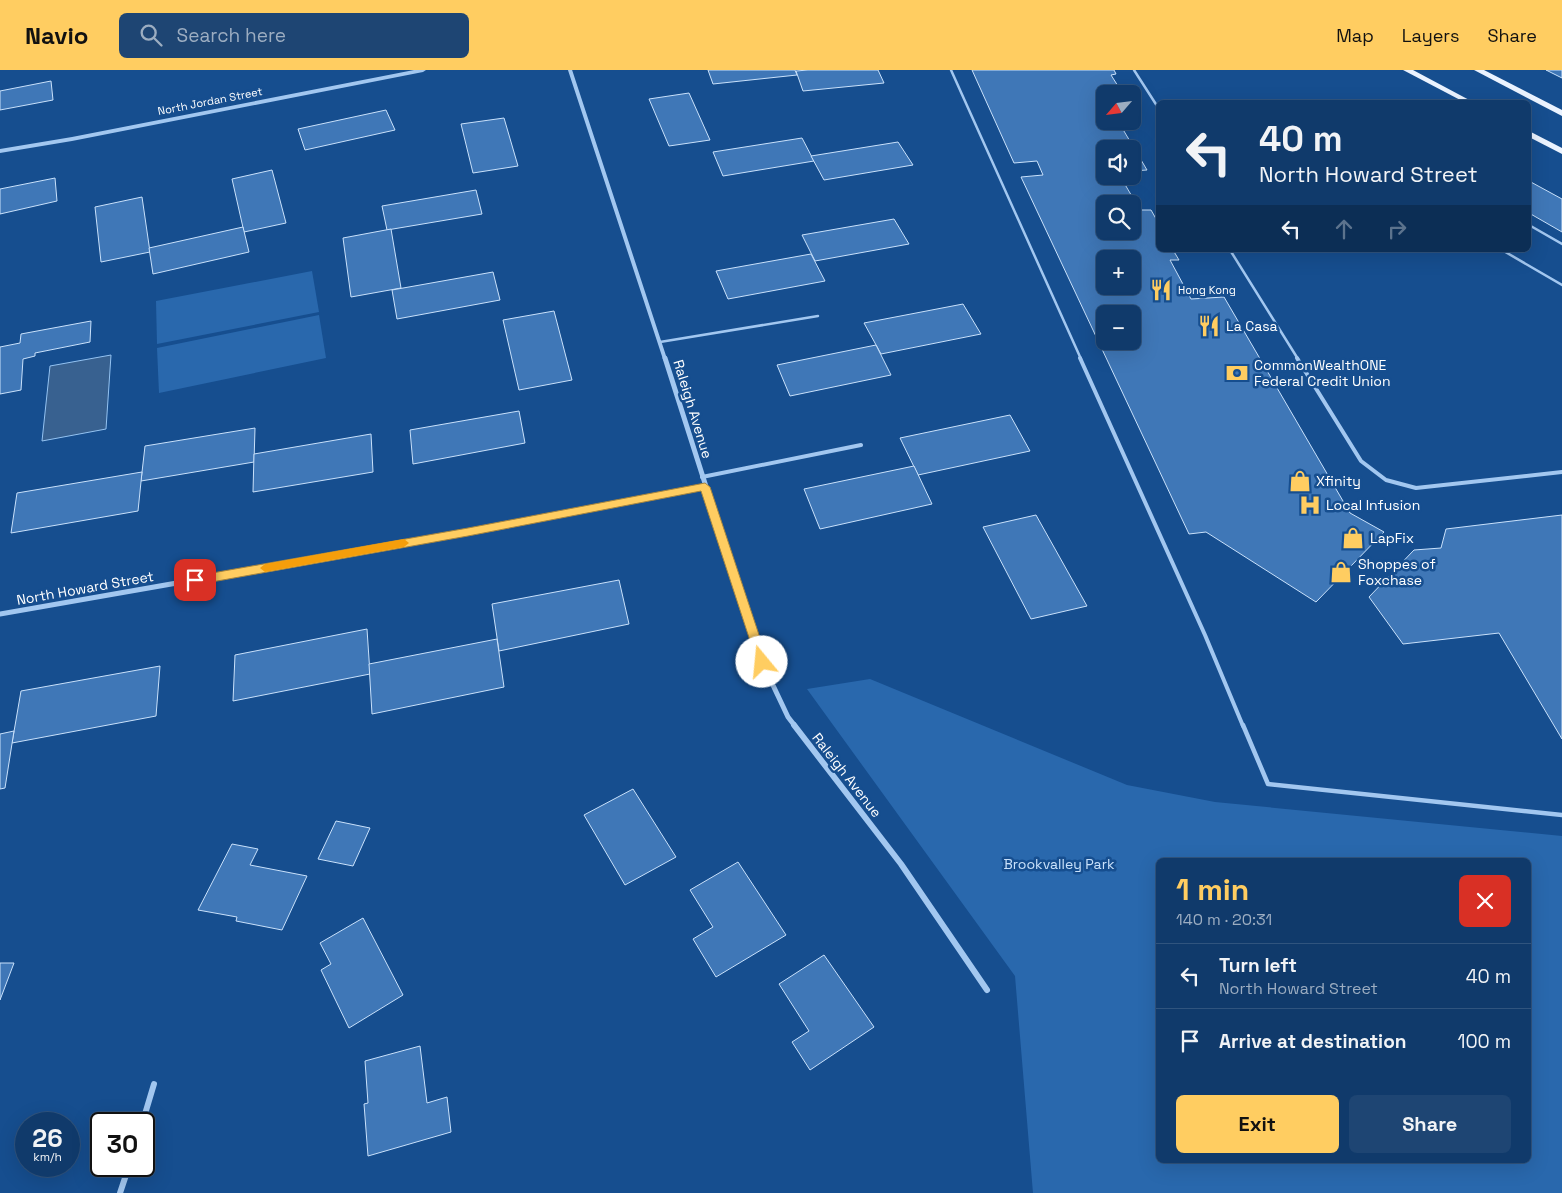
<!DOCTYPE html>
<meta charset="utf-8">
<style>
:root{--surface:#103a6b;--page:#1e4573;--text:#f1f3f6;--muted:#9cadc1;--line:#30547e;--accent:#ffcd61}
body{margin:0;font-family:"Space Grotesk",sans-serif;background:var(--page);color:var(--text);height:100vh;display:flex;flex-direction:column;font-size:19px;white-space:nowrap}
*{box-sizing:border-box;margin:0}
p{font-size:16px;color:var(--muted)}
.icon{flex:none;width:28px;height:28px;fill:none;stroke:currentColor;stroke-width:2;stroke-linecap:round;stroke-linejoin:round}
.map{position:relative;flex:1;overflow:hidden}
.drawer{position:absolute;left:1156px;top:788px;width:375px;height:305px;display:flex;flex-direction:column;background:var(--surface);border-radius:8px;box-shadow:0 5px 20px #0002,0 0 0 1px var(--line)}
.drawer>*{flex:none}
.hud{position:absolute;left:1156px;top:30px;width:375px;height:152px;border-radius:8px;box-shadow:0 5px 20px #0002,0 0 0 1px var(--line);background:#103a6b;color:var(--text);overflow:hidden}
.needle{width:32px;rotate:242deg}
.tools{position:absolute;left:1096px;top:15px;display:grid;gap:10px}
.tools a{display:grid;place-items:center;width:45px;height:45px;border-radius:8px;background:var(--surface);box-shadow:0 5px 20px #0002,0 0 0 1px var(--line);font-size:25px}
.speed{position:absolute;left:15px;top:1042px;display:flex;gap:10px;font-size:25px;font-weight:700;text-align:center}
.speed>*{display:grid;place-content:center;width:65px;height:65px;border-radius:50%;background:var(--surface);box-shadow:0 5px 20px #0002,0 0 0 1px var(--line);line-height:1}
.speed small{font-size:12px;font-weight:400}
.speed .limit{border:2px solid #111;border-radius:8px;background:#fff;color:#111}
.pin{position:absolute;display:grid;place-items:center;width:42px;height:42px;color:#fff;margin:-21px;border-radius:10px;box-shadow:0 2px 8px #0006}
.me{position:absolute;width:55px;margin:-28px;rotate:343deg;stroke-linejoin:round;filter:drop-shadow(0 0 4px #0008)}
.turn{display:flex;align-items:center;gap:18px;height:105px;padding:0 20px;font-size:22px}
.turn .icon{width:65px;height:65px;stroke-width:2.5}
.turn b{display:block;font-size:35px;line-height:42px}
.lanes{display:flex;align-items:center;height:48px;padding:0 20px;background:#0003;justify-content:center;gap:25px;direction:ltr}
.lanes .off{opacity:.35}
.round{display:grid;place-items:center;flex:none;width:52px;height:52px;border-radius:8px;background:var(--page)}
.summary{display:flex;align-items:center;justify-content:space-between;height:85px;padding:0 20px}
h1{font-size:30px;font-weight:800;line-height:38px;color:var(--accent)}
.cta{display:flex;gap:10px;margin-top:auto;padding:10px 20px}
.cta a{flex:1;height:58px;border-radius:8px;background:var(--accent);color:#111;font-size:20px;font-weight:800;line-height:58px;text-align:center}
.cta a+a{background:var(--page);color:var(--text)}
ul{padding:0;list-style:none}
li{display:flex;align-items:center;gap:15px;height:65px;padding:0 20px;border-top:1px solid var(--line)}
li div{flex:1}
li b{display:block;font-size:19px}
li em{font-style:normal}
header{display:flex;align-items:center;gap:30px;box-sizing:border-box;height:70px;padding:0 25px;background:var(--accent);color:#111}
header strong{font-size:24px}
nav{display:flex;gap:28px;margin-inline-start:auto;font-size:18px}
.search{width:350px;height:45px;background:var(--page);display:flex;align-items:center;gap:12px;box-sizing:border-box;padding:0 18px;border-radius:8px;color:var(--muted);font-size:19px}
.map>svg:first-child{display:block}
.green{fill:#2968ad;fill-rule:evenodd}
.water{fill:#386190;stroke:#94c3f2}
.building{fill:#3f77b7;stroke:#c9e1fb;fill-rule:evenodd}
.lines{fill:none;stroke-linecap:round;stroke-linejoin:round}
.service-far2{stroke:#a2c7f0;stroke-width:2.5}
.service-far1{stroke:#a2c7f0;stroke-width:4}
.service{stroke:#a2c7f0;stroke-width:4.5}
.minor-far2{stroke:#a2c7f0;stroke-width:4}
.minor-far1{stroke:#a2c7f0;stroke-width:5}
.minor{stroke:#a2c7f0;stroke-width:6}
.tertiary{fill:#a2c7f0;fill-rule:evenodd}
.primary{fill:#ebf3ff;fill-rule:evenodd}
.route{fill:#ffcd61;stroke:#a6853f}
.slow{fill:#f59e0b}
.labels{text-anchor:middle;stroke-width:5;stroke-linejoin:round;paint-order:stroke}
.far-street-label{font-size:11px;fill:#fff;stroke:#164e8f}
.far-poi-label{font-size:11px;fill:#fff;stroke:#164e8f;text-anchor:start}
.poi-label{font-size:14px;fill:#fff;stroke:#164e8f;text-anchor:start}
.street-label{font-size:14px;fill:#fff;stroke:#164e8f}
.park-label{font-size:14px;fill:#c9e1fb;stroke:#164e8f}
</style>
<header>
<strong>Navio</strong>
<div class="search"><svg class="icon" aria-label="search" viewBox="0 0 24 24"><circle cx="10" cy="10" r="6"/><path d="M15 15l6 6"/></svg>Search here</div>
<nav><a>Map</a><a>Layers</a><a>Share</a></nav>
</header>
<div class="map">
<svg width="1562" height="1123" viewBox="0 0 1562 1123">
<rect width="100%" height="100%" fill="#164e8f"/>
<g class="green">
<path d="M312,201L319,242L157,274L156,231Z"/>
<path d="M319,245L326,288L159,323L157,278Z"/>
<path d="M870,609L1127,715L1215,732L1562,766V1123H1033L1015,906L807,619ZM1159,790H1529V1090H1159Z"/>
</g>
<path class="water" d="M111,285L106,359L42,371L50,296Z"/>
<g class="building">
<path d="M708,0H795L797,5L713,14Z"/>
<path d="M808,0H878L884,13L803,21L796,1Z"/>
<path d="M972,0H1114L1116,4L1111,5L1123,24H1105V51H1118L1147,100L1132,101V79H1105V106H1120L1140,140H1151L1159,154V180H1173L1179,190H1170L1191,229L1224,227L1350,443L1384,462L1316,532L1206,462L1189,464L1021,107L1043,105L1037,91L1014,93ZM1105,134H1132V161H1105ZM1105,189H1132V216H1105ZM1105,244H1132V271H1105Z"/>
<path d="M1546,0H1562V8Z"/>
<path d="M51,11L53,30L0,40V21Z"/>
<path d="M689,23L710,70L669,76L649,29Z"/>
<path d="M386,40L395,60L305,80L298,59Z"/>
<path d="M504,48L518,96L473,103L461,54Z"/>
<path d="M802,68L814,91L723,106L713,82Z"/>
<path d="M898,72L913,95L824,110L811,86Z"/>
<path d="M272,100L286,153L244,162L232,109Z"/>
<path d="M55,108L57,131L0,144V119Z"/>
<path d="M1529,111L1562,129V162L1529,143Z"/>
<path d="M476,120L482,144L387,160L382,136Z"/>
<path d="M142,127L150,182L101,192L95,137Z"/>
<path d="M894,149L909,174L815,191L802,165Z"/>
<path d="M243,157L249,182L153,204L149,178Z"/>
<path d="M391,159L401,218L351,227L343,168Z"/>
<path d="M811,184L825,211L728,229L716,201Z"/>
<path d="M493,202L500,230L397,249L392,220Z"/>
<path d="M963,234L981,264L881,284L864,253Z"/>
<path d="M554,241L572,310L519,320L503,250Z"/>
<path d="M91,251L90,272L35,283V286L23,289L21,320L0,324V277L20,273L21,264Z"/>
<path d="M876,275L891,305L790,326L777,295Z"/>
<path d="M519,341L525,373L413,394L410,360Z"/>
<path d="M1010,345L1030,381L918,405L900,368Z"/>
<path d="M255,358L254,392L141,411L145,376Z"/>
<path d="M371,364L373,402L253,422L254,384Z"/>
<path d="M914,396L932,434L820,459L804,419Z"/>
<path d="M142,402L138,441L11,463L17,423Z"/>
<path d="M1036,445L1087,536L1031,549L983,457Z"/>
<path d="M1562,445V669L1499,563L1403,574L1369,527L1414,480L1441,478L1446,459Z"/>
<path d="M619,510L629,554L499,581L492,534Z"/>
<path d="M367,559L370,604L233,631L235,585Z"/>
<path d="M497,569L504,617L372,644L369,594Z"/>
<path d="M160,596L156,646L12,673L21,621Z"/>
<path d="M14,661L5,718L0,719V664Z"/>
<path d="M633,719L676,787L625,815L584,745Z"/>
<path d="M336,751L370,758L353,796L318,789Z"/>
<path d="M232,774L258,779L250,795L307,806L282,860L236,851L237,847L198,840Z"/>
<path d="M738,792L786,865L716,907L693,869L713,857L690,820Z"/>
<path d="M363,848L403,925L349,958L321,900L331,894L320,873Z"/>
<path d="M824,885L874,957L810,1000L792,972L809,961L779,914Z"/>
<path d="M0,893H14L0,930Z"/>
<path d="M420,976L427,1033L447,1027L451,1062L368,1086L364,1034L368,1033L365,991Z"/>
</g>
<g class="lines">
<g class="service-far2">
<path d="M951,0L1081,289"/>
<path d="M1134,0L1159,39"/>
<path d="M1529,155L1562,174"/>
<path d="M1230,180L1298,289"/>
<path d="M1502,180L1562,215"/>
<path d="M660,272L818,246"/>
</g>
<g class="service-far1">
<path d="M1080,288L1205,565L1243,656"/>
<path d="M1297,288L1361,391L1386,410L1416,418L1562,402"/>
<path d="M702,407L861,375"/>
</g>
<path class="service" d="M1243,655L1268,714L1562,745"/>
<path class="minor-far2" d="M570,0L665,289"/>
<g class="minor-far1">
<path d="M665,288L762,592L788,647L795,656"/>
<path d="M0,544L468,462L705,417"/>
</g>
<g class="minor">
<path d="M794,655L901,794L987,920"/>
<path d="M142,1054L154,1014"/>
<path d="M120,1123L129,1096"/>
</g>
<path class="tertiary" d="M414,0H426L423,2L72,71L0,83V79L72,67Z"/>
<g class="primary">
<path d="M1403,0H1413L1473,32H1464Z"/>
<path d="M1474,0H1484L1562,40V46Z"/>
<path d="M1529,61L1562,78V84L1529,67Z"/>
</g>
</g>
<path class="route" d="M705,413L710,417L768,592L766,596H758L757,592L701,421L468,466L195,515L189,510L195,506L468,458Z"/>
<path class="slow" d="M404,469L409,473L404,477L265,502L260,498L265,494Z"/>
<defs>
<g id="restaurant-bare" transform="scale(1.725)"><path d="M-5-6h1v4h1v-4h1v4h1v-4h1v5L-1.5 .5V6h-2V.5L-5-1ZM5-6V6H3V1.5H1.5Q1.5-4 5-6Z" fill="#ffcd61" stroke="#164e8f" stroke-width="2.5" paint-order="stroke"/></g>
<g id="bank-bare" transform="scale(1.725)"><path d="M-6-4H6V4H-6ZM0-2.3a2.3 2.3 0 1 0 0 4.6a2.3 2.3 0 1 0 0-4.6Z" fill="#ffcd61" stroke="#164e8f" stroke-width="2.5" paint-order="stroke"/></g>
<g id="shop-bare" transform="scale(1.725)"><path d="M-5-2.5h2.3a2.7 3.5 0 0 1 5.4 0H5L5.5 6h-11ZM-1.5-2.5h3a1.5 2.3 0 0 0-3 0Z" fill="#ffcd61" stroke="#164e8f" stroke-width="2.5" paint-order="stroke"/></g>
<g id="hospital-bare" transform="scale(1.725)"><path d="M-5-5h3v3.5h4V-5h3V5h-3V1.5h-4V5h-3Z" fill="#ffcd61" stroke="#164e8f" stroke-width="2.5" paint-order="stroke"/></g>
</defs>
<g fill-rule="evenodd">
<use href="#restaurant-bare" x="1161" y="220"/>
<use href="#restaurant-bare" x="1209" y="256"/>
<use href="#bank-bare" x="1237" y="303"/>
<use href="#shop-bare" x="1300" y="411"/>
<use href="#hospital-bare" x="1310" y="435"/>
<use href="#shop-bare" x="1353" y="468"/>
<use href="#shop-bare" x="1341" y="502"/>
</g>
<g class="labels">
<g class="far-street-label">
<text transform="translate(210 31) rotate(-11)" y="4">North Jordan Street</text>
</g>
<g class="far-poi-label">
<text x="1178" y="224">Hong Kong</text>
</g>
<g class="poi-label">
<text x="1226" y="261">La Casa</text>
<text x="1254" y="300">CommonWealthONE<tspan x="1254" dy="16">Federal Credit Union</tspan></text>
<text x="1316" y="416">Xfinity</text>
<text x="1326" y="440">Local Infusion</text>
<text x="1370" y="473">LapFix</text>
<text x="1358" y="499">Shoppes of<tspan x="1358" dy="16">Foxchase</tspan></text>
</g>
<g class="street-label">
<text transform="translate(693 339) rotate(73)" y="5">Raleigh Avenue</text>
<text transform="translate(85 518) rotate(-10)" y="5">North Howard Street</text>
<text transform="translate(847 705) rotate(52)" y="5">Raleigh Avenue</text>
</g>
<g class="park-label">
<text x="1059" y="799">Brookvalley Park</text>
</g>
</g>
</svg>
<div class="tools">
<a><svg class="needle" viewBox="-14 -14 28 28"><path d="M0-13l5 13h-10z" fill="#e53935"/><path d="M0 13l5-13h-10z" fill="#9cadc1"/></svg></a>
<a><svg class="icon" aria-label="sound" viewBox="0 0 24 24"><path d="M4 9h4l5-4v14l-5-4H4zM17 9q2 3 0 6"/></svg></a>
<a><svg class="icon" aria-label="search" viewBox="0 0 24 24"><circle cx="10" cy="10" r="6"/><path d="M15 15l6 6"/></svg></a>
<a>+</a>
<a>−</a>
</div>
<div class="speed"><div>26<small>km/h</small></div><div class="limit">30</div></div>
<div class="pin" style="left:195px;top:510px;background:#d93025"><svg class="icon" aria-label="arrive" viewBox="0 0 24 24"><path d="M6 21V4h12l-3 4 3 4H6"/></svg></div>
<svg class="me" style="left:762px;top:592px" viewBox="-20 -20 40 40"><circle r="19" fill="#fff"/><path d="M0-13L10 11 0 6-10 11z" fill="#ffcd61"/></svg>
<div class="hud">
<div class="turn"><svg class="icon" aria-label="left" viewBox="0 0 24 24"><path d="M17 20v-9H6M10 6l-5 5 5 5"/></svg><div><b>40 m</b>North Howard Street</div></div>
<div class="lanes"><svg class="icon" aria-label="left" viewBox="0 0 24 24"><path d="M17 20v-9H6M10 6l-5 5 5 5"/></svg><svg class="icon off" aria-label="ahead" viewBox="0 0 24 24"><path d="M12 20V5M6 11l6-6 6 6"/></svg><svg class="icon off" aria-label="right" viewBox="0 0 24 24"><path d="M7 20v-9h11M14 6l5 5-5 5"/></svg></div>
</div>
<section class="drawer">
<div class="summary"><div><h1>1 min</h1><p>140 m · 20:31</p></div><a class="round" style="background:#d93025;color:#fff"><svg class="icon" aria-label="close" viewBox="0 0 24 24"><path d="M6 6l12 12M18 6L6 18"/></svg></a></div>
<ul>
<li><svg class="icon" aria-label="left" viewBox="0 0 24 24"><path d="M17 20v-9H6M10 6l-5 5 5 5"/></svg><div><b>Turn left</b><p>North Howard Street</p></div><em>40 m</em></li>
<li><svg class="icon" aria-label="arrive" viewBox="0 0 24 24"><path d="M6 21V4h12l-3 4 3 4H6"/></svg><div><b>Arrive at destination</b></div><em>100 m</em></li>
</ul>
<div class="cta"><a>Exit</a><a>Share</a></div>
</section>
</div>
